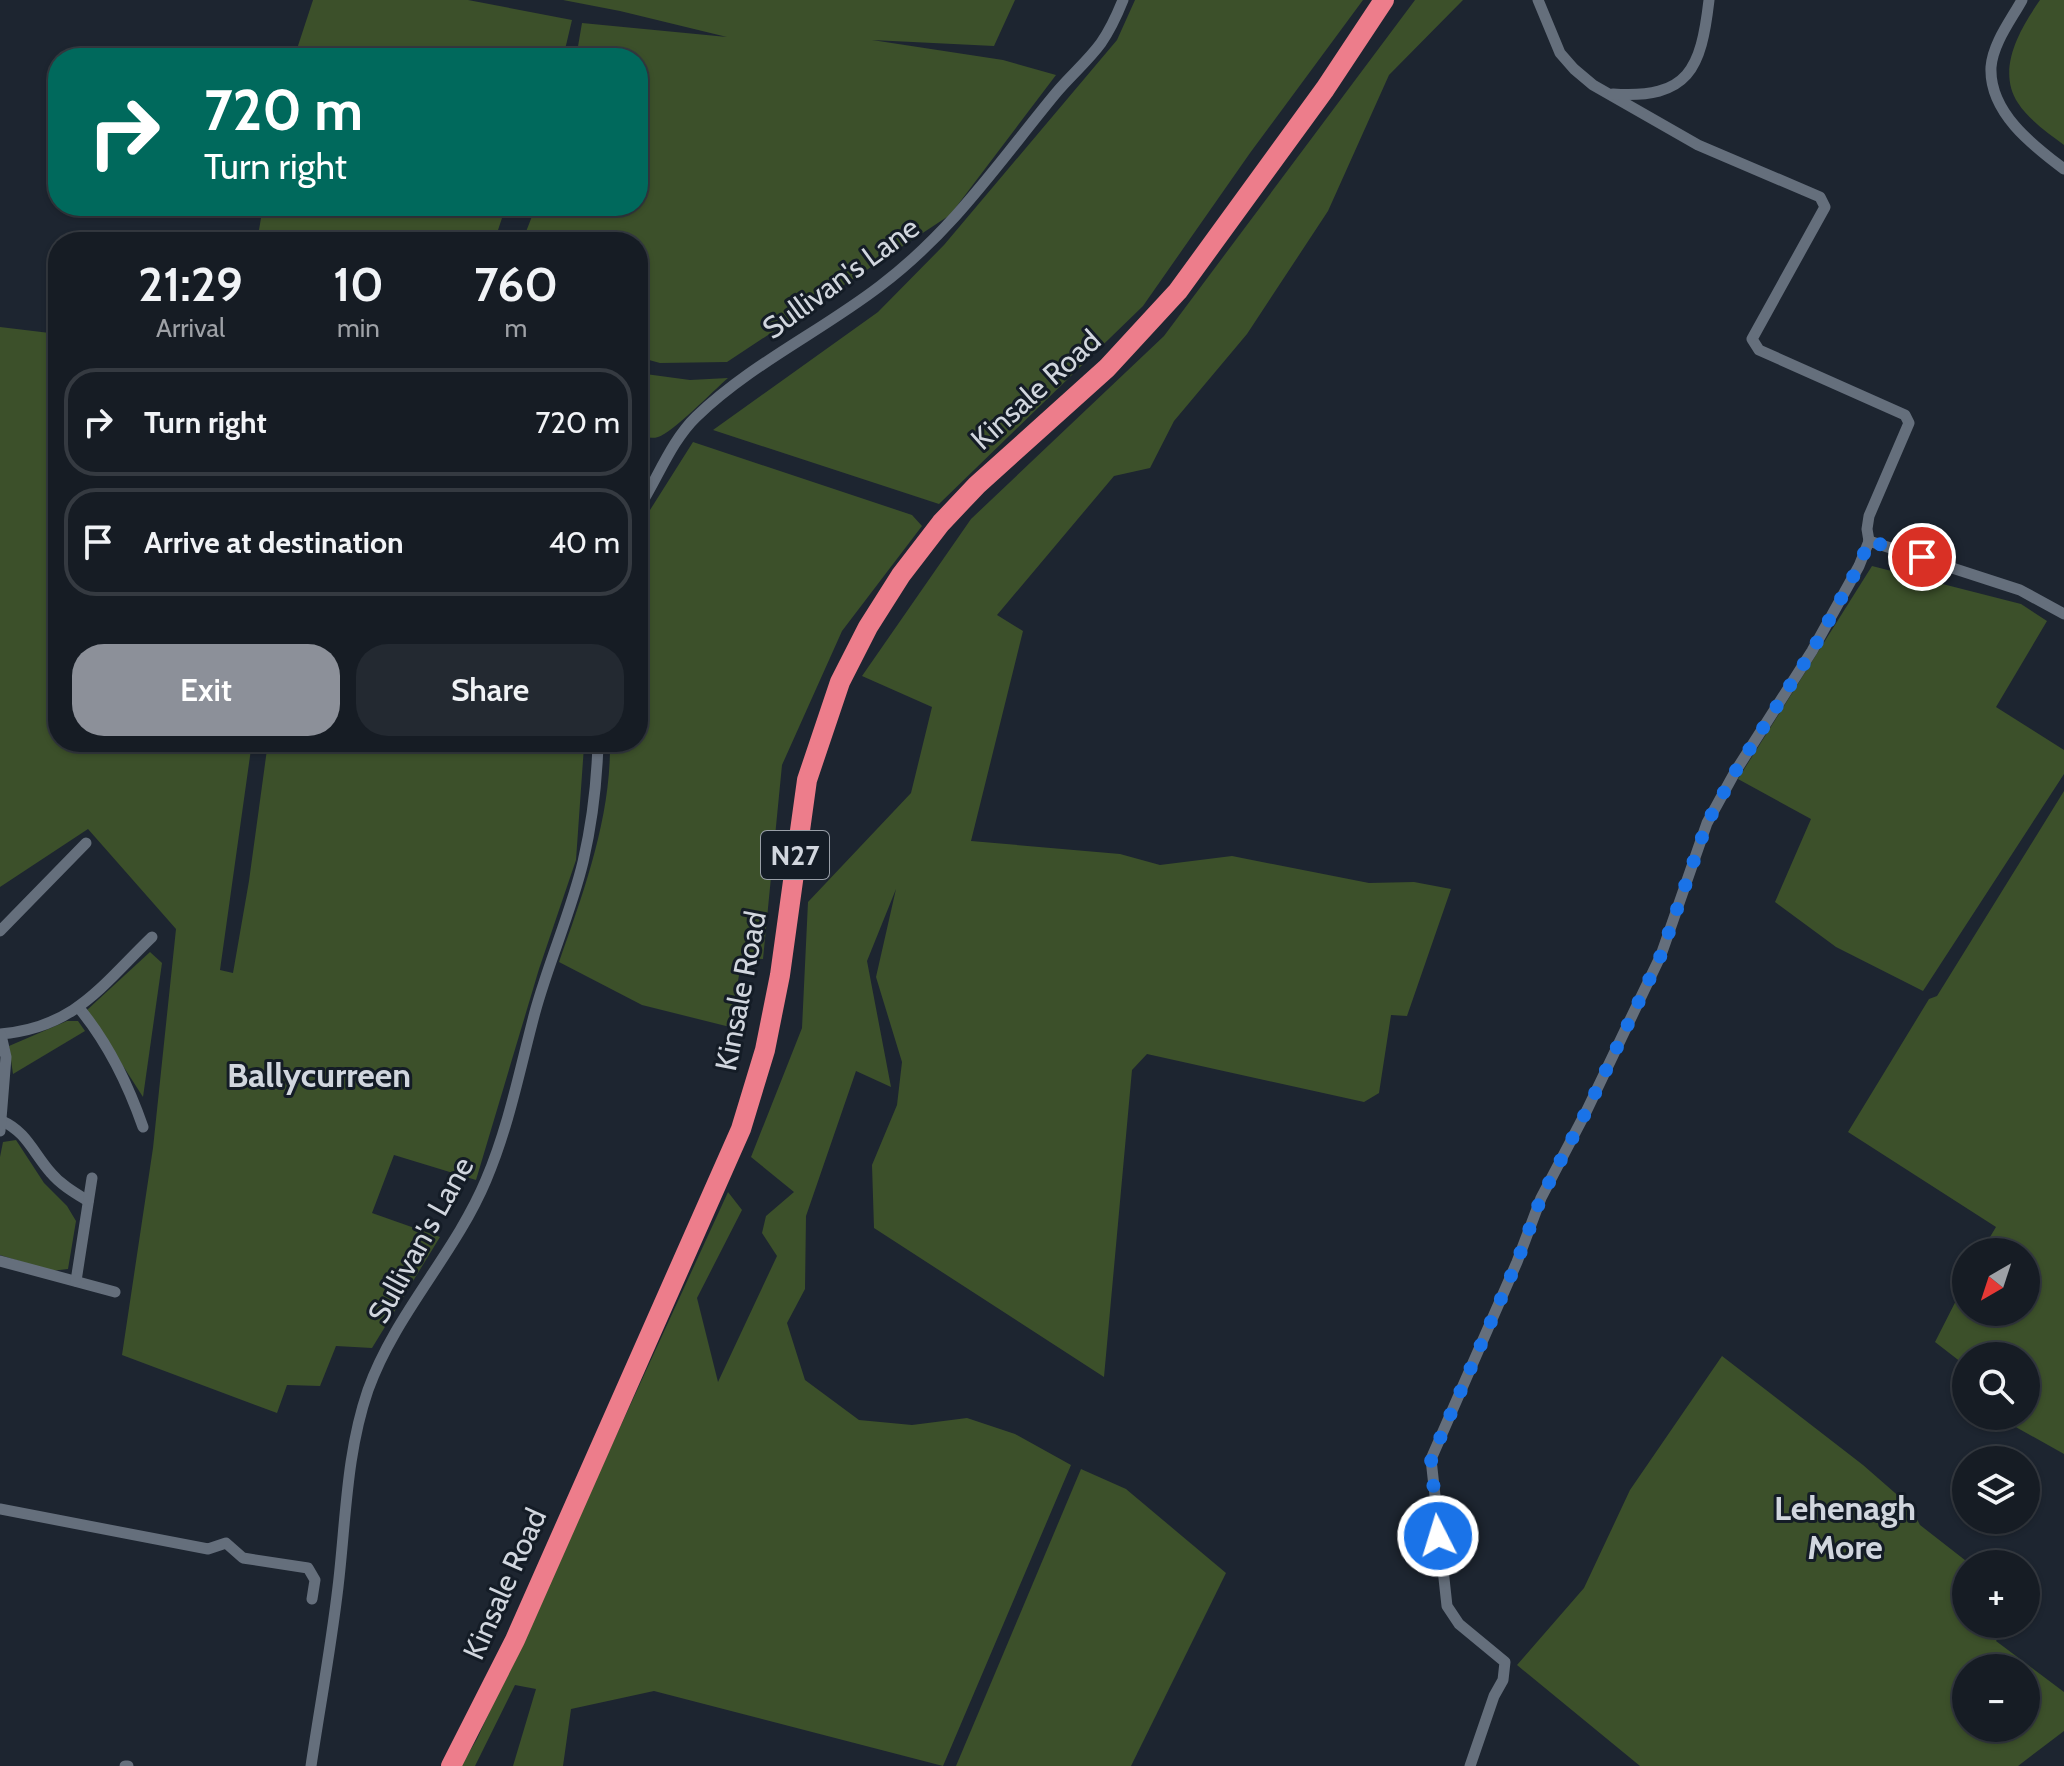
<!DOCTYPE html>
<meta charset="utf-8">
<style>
:root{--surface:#161c24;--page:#232931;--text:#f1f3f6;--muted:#9ea1a6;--line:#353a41;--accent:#8c9099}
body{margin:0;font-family:Cabin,sans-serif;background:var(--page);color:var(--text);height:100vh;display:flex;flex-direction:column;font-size:30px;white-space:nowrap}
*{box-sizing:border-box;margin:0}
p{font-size:26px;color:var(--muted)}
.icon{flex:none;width:44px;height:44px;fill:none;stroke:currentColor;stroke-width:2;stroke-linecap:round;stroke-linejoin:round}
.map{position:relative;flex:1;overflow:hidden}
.details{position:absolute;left:48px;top:232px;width:600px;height:520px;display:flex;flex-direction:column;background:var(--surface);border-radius:32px;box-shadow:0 2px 6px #0004,0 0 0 2px var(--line)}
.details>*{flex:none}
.hud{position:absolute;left:48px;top:48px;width:600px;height:168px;border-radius:32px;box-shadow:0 2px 6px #0004,0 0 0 2px var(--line);background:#00695c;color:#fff;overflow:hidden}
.needle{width:52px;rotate:219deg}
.buttons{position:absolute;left:1952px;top:1238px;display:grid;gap:16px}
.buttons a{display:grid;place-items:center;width:88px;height:88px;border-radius:50%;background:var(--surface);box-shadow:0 2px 6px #0004,0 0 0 2px var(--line);font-size:40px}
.pin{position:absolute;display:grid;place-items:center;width:68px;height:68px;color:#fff;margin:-34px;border:4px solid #fff;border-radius:50%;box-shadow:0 2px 8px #0007}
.me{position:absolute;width:88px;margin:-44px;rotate:355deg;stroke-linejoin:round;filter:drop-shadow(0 0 6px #0008)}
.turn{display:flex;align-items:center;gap:28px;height:168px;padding:0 24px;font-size:36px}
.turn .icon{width:104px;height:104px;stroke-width:2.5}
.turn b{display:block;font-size:56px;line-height:68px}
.eta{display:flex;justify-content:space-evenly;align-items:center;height:136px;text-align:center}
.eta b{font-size:48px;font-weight:600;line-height:56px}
.button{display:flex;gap:16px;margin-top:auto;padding:16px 24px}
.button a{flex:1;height:92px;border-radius:32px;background:var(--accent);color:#fff;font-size:32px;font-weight:600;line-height:92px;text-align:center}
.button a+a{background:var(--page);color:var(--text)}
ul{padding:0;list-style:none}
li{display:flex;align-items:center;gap:24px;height:108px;margin:0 16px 12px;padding:0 8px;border:4px solid var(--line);border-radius:32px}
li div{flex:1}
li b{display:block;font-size:30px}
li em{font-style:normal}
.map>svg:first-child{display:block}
.green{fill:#3c502a;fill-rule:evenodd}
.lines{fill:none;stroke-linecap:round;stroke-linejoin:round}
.street{stroke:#656f7c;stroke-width:11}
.highway{stroke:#ed7d8b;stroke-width:20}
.route{stroke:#1a73e8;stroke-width:14;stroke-dasharray:0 25.2}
.labels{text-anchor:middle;stroke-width:6;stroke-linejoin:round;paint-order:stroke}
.shield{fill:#141c26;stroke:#989ea7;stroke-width:2}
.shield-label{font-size:28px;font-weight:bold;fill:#d1d6de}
.street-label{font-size:30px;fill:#d1d6de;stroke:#141c26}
.quarter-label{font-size:34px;font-weight:bold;fill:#d1d6de;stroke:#141c26}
</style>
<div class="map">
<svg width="2064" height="1766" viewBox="0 0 2064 1766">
<rect width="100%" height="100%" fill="#1d2530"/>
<g class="green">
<path d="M313,0H468L572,20L563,58H294Z"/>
<path d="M563,0H1015L994,46L872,40L1003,60L1056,75L950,215L727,362L660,363L638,357V242H522L536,206H638V58H576L582,23L727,37L620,11Z"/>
<path d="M1135,0H1363L1250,153L1143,306L939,504L713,430L878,312L944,245L1117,40Z"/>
<path d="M1415,0H1463L1389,75L1328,211L1247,334L1174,421L1150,468L1114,476L997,615L1023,631L971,841L1120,854L1160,865L1232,856L1369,883L1414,882L1451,889L1407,1016L1391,1015L1379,1093L1364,1102L1147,1054L1132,1070L1104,1377L874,1228L872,1165L897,1105L902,1062L876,977L896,889L867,961L891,1087L856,1071L806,1216L805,1289L787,1323L805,1380L859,1420L912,1425L967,1418L1015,1434L1071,1465L943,1766L654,1691L571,1709L563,1766H513L536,1689L515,1685L475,1766H461L477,1739L728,1192L742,1210L697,1298L718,1382L777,1256L762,1233L766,1216L794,1192L751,1157L802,1028L808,902L911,793L932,707L862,676L971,519L1164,336Z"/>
<path d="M2040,0H2064V145C2048,133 2029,120 2018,103C1996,69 2020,29 2040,0Z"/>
<path d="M263,206H513L502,218L494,242H257Z"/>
<path d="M0,327L58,334V742H252L220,970L233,973L249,881L268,742H566L584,746L576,860L539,969L476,1180L394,1155L372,1213L440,1237L372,1348L336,1346L320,1386L287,1385L277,1413L122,1355L153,1148L176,929L88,829L0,887Z"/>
<path d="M638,373L690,380L728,378C714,390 671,434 658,437C652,439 643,437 638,435Z"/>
<path d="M693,442L912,515L922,526L842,631L782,765L763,959L742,958L730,1027L642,1005L559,962C584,891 611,818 610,742H638V529Z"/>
<path d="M1872,566L2021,604L2047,621L1996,707L2064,750V774L1923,991L1836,947L1775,902L1811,819L1738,779Z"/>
<path d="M2064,791V1454L1996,1416H2026V1356H1966V1366L1935,1342L1966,1281V1312H2026V1252H1981L1996,1227L1848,1132L1929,999L1937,996Z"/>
<path d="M150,952L162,963L143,1097L87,1010Z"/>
<path d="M67,1021H78L85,1031L13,1074L9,1046Z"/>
<path d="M16,1140L44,1183L67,1206L76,1221L68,1269L51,1271L0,1255V1157L3,1142Z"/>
<path d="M1722,1356L1863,1465L1910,1506L1920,1525L1970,1564H1966V1624H2008L1996,1641L2064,1692V1731L2018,1766H1640L1517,1665L1584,1588L1630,1490ZM1966,1668H2026V1728H1966Z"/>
<path d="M1081,1469L1126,1489L1226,1573L1131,1766H956Z"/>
</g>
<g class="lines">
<g class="street">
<path d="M1538,0L1560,53L1574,69L1593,85L1698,145L1820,197L1825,207L1752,339L1759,350L1905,415L1909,423L1869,516L1867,529L1869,541"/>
<path d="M2022,0C2011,20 1993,43 1991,67C1989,112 2032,145 2064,169"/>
<path d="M1613,94C1689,99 1701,69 1709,0"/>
<path d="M638,509C657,480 671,441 696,417C751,364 820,332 880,286C953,231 999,162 1056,93C1070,76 1088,61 1101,43C1110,30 1117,15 1123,0"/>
<path d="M1869,541L2020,590L2064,614"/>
<path d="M0,931L86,843"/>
<path d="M79,1008C108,1043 128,1084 143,1127"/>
<path d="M0,1034C75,1028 102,985 152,937"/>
<path d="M2,1121C26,1131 34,1154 51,1173C61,1185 75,1193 88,1201"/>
<path d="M0,1131L6,1057L1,1035"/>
<path d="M0,1261L115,1292"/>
<path d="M76,1281L92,1178"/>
<path d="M0,1509L208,1549L226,1543L243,1558L308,1568L315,1580L312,1599"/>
<path d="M125,1766H128"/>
<path d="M311,1766C320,1706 331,1647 338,1587C346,1520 346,1454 368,1390C395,1314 455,1254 486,1180C509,1126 520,1068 535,1012C549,961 571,912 583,862C592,823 597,782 598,742"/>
<path d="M1470,1766L1494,1696L1503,1680L1505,1662L1459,1624L1447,1606L1431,1459L1517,1262L1541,1198L1587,1110L1661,955L1707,823L1735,772L1812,651L1859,566L1869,541"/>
</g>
<path class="highway" d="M451,1766L515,1640L741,1129L765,1050L780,975L807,780L840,682L868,627L901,575L941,523L977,485L1107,368L1178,291L1325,89L1384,0"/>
</g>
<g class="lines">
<path class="route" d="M1438,1536L1431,1459L1517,1262L1541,1198L1587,1110L1661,955L1707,823L1735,772L1812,651L1859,566L1869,541L1922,557"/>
</g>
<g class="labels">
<rect class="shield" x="761" y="831" width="68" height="48" rx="6"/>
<g class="shield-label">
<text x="795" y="865">N27</text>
</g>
<g class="street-label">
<text transform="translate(841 278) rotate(-36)" y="10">Sullivan's Lane</text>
<text transform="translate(1036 390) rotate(-42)" y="10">Kinsale Road</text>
<text transform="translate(741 991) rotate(-79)" y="10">Kinsale Road</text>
<text transform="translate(421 1240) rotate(-61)" y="10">Sullivan's Lane</text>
<text transform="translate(505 1584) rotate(-66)" y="10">Kinsale Road</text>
</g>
<g class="quarter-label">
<text x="319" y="1087">Ballycurreen</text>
<text x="1845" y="1520">Lehenagh<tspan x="1845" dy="39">More</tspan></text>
</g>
</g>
</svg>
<div class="buttons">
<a><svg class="needle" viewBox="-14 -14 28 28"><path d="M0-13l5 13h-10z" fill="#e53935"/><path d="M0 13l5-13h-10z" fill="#9ea1a6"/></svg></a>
<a><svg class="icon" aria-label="search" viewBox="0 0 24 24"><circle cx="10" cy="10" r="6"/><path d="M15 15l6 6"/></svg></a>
<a><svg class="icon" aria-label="layers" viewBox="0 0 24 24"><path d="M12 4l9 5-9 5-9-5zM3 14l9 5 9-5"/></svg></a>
<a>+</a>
<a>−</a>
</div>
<div class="pin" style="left:1922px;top:557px;background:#d93025"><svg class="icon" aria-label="arrive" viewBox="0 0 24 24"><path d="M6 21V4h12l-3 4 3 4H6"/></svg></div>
<svg class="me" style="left:1438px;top:1536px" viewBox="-20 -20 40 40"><circle r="17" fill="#1a73e8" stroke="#fff" stroke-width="3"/><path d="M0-11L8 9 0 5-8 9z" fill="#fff"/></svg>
<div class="hud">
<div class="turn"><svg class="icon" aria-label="right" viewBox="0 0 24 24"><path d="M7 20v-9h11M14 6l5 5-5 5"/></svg><div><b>720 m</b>Turn right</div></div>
</div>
<section class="details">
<div class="eta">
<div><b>21:29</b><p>Arrival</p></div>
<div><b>10</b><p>min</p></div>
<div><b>760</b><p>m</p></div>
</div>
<ul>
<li><svg class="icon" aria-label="right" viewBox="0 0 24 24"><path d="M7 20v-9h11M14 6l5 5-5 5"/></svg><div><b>Turn right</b></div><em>720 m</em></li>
<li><svg class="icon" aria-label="arrive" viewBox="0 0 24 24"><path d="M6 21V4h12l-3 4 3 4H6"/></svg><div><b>Arrive at destination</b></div><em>40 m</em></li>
</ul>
<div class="button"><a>Exit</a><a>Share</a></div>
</section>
</div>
